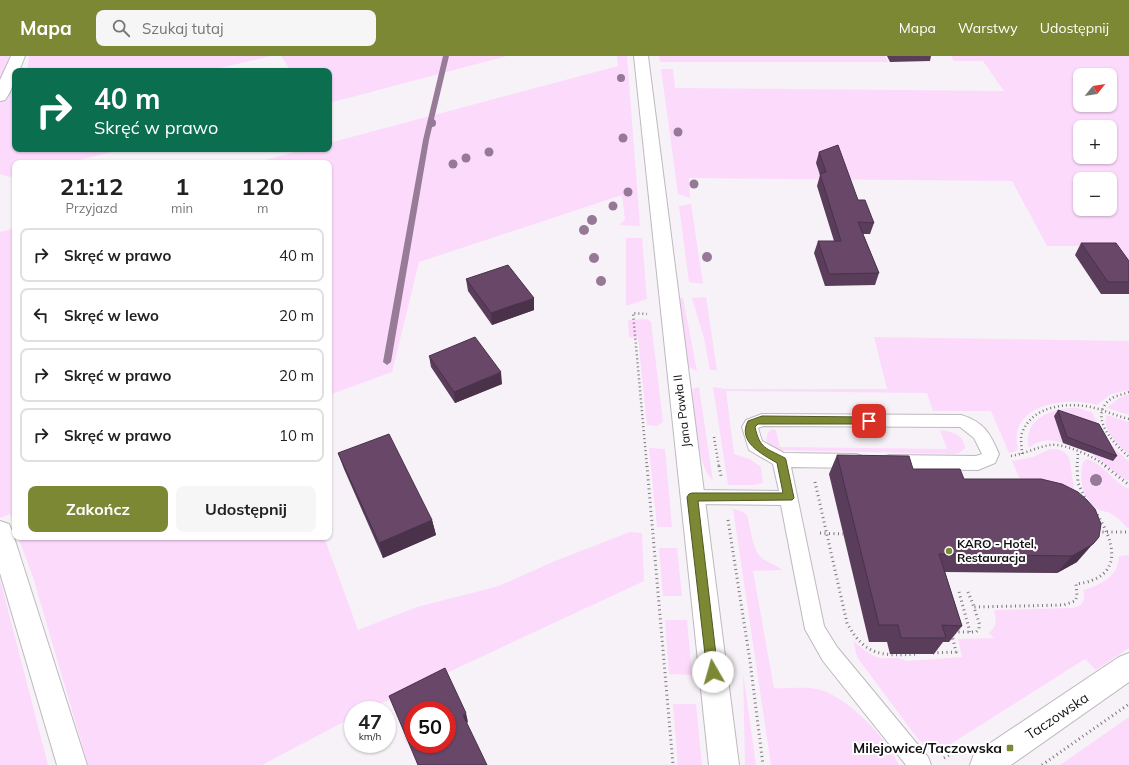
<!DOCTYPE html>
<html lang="pl">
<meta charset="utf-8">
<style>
:root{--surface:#fff;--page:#f6f6f6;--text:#222;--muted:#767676;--line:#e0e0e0;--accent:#7d8835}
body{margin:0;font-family:Mulish,sans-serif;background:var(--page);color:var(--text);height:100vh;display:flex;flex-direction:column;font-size:15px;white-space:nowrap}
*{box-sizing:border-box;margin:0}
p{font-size:13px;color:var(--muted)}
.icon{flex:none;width:22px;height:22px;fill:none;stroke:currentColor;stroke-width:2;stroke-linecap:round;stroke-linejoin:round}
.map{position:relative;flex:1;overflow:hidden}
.panel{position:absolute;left:12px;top:104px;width:320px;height:380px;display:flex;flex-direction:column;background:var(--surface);border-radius:8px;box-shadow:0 1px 3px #0004}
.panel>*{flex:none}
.banner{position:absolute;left:12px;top:12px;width:320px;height:84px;border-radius:8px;box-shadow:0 1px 3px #0004;background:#0b6e4f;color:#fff;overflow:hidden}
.needle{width:26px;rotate:60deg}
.controls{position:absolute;left:1073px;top:12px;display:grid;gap:8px}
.controls a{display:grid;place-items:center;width:44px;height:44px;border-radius:8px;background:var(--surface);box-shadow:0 1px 3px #0004;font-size:20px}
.speed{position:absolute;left:344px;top:645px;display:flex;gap:8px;font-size:20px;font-weight:700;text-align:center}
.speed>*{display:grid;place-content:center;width:52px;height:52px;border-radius:50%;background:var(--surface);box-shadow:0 1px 3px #0004;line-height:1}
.speed small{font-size:10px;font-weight:400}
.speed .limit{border:6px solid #d22;background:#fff;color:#111}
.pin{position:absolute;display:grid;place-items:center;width:34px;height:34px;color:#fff;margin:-17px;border-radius:8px;box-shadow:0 2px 6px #0006}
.me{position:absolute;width:44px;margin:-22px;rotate:353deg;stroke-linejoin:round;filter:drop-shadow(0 0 3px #0008)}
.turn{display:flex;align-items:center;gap:14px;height:84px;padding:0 16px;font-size:18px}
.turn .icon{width:52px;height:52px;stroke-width:2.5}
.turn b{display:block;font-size:28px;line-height:34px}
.eta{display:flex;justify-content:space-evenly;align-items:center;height:68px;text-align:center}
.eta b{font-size:24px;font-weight:700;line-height:28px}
.action{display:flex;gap:8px;margin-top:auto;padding:8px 16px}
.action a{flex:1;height:46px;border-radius:8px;background:var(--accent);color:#fff;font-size:16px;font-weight:700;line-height:46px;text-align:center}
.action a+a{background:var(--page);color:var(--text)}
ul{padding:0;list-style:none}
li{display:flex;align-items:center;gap:12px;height:54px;margin:0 8px 6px;padding:0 8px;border:2px solid var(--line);border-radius:8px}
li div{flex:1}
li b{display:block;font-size:15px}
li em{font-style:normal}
header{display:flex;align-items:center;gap:24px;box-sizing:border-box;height:56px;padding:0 20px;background:var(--accent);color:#fff}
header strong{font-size:19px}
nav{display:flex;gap:22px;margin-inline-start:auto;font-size:14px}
.search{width:280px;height:36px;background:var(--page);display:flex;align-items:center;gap:10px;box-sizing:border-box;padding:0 14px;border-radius:8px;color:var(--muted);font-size:15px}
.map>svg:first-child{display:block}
.green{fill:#fcdafc;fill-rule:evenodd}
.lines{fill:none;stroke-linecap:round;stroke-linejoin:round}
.stream{fill:#977b97;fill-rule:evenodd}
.service-casing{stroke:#beb9be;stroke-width:2}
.minor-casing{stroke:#beb9be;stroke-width:2}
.tertiary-casing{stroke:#beb9be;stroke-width:2}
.secondary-casing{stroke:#beb9be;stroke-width:2}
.path-far1{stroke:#7a777a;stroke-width:2.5;stroke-dasharray:1 3;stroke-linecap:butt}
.path{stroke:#7a777a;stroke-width:3;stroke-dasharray:1 3.5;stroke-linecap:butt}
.service{fill:#fff;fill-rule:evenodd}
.minor{fill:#fff;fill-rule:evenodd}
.tertiary{fill:#fff;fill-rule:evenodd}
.secondary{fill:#fff;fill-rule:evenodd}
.tree{fill:#957996}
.wall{fill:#593d5a}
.shaded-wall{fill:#49324a}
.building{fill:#684769;stroke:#49324a;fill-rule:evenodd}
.route{fill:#7d8835;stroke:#515822}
.poi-dot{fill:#7d8835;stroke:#fff;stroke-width:1.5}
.labels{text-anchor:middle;stroke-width:4;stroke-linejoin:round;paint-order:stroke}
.street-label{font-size:12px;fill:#131113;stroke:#fff}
.poi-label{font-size:12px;font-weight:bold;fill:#131113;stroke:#fff;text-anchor:start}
.near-street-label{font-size:14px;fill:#131113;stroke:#fff}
.near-poi-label{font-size:14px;font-weight:bold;fill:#131113;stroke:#fff;text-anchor:end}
</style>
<header>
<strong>Mapa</strong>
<div class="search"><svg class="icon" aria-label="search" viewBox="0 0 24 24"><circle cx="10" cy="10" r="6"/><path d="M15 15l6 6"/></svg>Szukaj tutaj</div>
<nav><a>Mapa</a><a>Warstwy</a><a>Udostępnij</a></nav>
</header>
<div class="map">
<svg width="1129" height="709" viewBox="0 0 1129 709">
<rect width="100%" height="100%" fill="#f7f2f7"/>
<g class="green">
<path d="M0,0H9L4,19L15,17V93L121,94L66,107H15V119L9,121L0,118Z"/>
<path d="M29,0H271L207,15H25H27Z"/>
<path d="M281,0H507L329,47V15H291Z"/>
<path d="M617,0H627L640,170L619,169L625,164L622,139L419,206L392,316L329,339V107H254L306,93H329V87L618,10Z"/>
<path d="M659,0H885L888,6H660Z"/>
<path d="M951,0H1129V223L1106,190H1047L1012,125L689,122L690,142L678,138L661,13H673L675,32L1004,35L983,5H954ZM1080,19H1110V49H1080ZM1080,71H1110V101H1080ZM1080,123H1110V153H1080Z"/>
<path d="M691,148L703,228L689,226L679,150Z"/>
<path d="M15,172V471L10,458L0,462V176Z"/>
<path d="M626,182H642L647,243L626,250Z"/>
<path d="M706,241L717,314H710L704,282L692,242Z"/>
<path d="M679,242H683L697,315L688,311Z"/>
<path d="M647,263L651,266L663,366L657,370L647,369L638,282L629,281L628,264Z"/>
<path d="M874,281L1129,285V334L1111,338L1097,349C1066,340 1007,348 1018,393L1014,396L1009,397L991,355H933L927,337L726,335L734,398L750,403L761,411L763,427L754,429H728L713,331L726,333H887Z"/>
<path d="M699,331L713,425C696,407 695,359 692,334L695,332Z"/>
<path d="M1126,339H1129V359L1107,352L1119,342Z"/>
<path d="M1077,352L1092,356C1101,376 1111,392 1129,405V425L1122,422L1092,398L1103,389L1058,372L1063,387C1051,383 1039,383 1029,392C1022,362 1053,352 1077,352Z"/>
<path d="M1107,359L1129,366V398C1119,392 1100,371 1107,359Z"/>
<path d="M772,373L776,374L780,391L947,393L940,374C952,375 964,379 965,392L959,397L953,398L781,394L775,393L766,385L768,376Z"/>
<path d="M649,392L665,393L672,471H657Z"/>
<path d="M1050,393H1057L1064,396L1069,401L1074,432L1077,440L1029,443L1012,405L1033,401Z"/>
<path d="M1087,403C1104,408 1113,426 1129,433V472H1127C1122,465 1116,460 1108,456C1104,455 1099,455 1096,452C1082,442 1079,422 1083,406Z"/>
<path d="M733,453L741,455L747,459C750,470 753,495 761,501C767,507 776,508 782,514L753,515L774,632C787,633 803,630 817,633C846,639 888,683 899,709H771Z"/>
<path d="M630,476L642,477L644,525L367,654H353V661L262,709H88L33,521L18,481H324L358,574L417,551L499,530L555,505Z"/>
<path d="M659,492H677L682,540H663Z"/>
<path d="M1129,499V592L1096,614L1085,603L938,696L929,692L917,682L857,601L853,585C861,591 870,600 881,602C890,603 898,600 906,605L962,601L958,583L994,582L989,577C998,569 996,564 994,554L1072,552C1083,550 1086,545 1083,534C1095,531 1110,524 1116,513C1118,509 1118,504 1119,500Z"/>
<path d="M0,523L48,709H0Z"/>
<path d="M665,564H687L692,619L669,618Z"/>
<path d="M743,616L756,709H745Z"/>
<path d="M673,648H696L702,709H678Z"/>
<path d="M1129,661V709H1060Z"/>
</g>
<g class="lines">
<path class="stream" d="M443,0H449L429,84L391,306L387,309L383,306L423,84Z"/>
<g class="service-casing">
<path id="service" d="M762,358L961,359C984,366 990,377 999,398L995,407L978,414L889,413L883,411L881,406L883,401L889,399L976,400L982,398L974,382L960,371L763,370L758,372L762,385L784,397L856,398L862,400L864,405L862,410L856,412L791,411L824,570L837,591L928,701L931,709H906L823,605L805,573L781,449L692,448L686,446L683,441L686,436L692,434L779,435L773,408L749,394L742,371L746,364Z"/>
</g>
<g class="minor-casing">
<g id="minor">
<path d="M11,0H25L19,15H15C15,25 11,36 5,44L0,45V24Z"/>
<path d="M0,465L9,468L12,475L87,709H57L0,517Z"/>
</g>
</g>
<g class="tertiary-casing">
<path id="tertiary" d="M1129,597V626L1011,709H970L974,698L1119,601Z"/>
</g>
<g class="secondary-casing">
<path id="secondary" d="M634,0H648L739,709H709Z"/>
</g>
<g class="path-far1">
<path d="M1129,336C1124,338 1119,339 1114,341C1085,358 1113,387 1129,401"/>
<path d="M714,381L719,411"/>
<path d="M1022,398C1022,391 1020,383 1022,377C1032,350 1066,346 1091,351C1104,354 1116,360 1129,363"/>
<path d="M1011,400C1024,398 1037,391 1050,389C1065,387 1095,401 1107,411"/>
<path d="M647,411L633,257L647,258"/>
<path d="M1077,411L1078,397"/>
</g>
<g class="path">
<path d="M647,410L673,709"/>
<path d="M719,410L721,420"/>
<path d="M1077,410L1078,427L1086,444"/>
<path d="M1105,410L1129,429"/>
<path d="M815,426L847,567C865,601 883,600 918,598"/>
<path d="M728,464L750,605L763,709"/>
<path d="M1098,476H1129"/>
<path d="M820,477L843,478"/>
<path d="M959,536L970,576"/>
<path d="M968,536L974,551"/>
<path d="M954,576H976L979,573V567L974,551L1064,549L1075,545L1077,540L1076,528C1126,522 1115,484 1094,454"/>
<path d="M933,597L956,596L952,579"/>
<path d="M944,702L959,693"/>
<path d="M1042,709L1129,648"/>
</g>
<use href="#service" class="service"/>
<use href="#minor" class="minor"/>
<use href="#tertiary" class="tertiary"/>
<use href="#secondary" class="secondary"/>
</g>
<g class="tree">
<circle cx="621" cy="22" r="4"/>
<circle cx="432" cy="67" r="4"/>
<circle cx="678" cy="76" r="4.5"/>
<circle cx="623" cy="82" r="4.5"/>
<circle cx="489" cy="96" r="4.5"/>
<circle cx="466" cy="102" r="4.5"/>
<circle cx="453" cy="108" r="4.5"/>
<circle cx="694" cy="128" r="4.5"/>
<circle cx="628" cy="136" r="4.5"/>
<circle cx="613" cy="150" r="4.5"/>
<circle cx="592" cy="164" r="5"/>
<circle cx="584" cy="174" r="5"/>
<circle cx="707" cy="201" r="5"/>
<circle cx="594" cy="202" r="5"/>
<circle cx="601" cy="225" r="5"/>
<circle cx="1096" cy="424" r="6"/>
</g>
<g class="wall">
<path d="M887,0H931L930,5L890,6Z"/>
<path d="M819,96L858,144L874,167L870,178H863L879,217L875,229L825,230L814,197L818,185H834L817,130L820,119L816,107Z"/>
<path d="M1081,187L1129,205V238H1101L1075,199Z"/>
<path d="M466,223L534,254L492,269L468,235Z"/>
<path d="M429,300L502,328L455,347L431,311Z"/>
<path d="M1058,354L1117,400L1113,405L1063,387L1054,360Z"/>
<path d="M338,397L432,464L436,479L383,502L344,413Z"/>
<path d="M837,399L913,413L964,423H1041L1077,506L1057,517L945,516L962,570L949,586H943L934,598H890L887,586H869L829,418Z"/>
</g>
<g class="shaded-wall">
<path d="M534,242V254L492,269L491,257Z"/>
<path d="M501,316L502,328L455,347L454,336Z"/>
<path d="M432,464L436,479L383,502L379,487Z"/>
<path d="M1099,481L1077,506L1057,517L1072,500Z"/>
<path d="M466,657L468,666L465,668L463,659Z"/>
</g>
<g class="building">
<path d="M838,89L858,144H865L874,167L858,166L879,217L829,218L818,185H841L820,118L826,116L819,96Z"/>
<path d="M1081,187H1116L1129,205V226H1108Z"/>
<path d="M508,209L534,242L491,257L466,223Z"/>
<path d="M475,281L501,316L454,336L429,300Z"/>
<path d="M1058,354L1099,368L1117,400L1067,381Z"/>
<path d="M389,378L432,464L379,487L338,397Z"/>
<path d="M837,399L909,400L913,413H960L964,423H1041L1062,428L1078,436L1087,444L1095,453L1101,468L1099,481L1093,488L1072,500L939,498L962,570L942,569L946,582H901L898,569H879Z"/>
<path d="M445,612L466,657L463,659L487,709H418L389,640ZM413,654H447V688H413Z"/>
</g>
<path class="route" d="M762,360L869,361L874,365L869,368H758L755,371C760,393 766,392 785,402L786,404L794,442L792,444L698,445L718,616L717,620L713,621L709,620L707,616L687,441L689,438L692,437H783L777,407C762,398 737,386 748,365Z"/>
<g class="poi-dot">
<circle cx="949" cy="495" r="4"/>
<rect x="1006" y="688" width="8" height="8" rx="2"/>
</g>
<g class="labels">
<g class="street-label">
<text transform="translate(682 355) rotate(-97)" y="4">Jana Pawła II</text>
</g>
<g class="poi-label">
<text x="957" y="492">KARO - Hotel,<tspan x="957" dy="14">Restauracja</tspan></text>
</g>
<g class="near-street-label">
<text transform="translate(1057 660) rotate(-34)" y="5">Taczowska</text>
</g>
<g class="near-poi-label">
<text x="1002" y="697">Milejowice/Taczowska</text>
</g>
</g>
</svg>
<div class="controls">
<a><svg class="needle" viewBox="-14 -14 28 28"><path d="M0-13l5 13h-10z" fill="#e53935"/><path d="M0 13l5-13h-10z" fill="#767676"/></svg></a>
<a>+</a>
<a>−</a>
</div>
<div class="speed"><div>47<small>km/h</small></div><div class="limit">50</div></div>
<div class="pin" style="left:869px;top:365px;background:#d93025"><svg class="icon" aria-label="arrive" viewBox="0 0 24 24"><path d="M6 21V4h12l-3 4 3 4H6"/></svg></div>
<svg class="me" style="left:713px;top:616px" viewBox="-20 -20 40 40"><circle r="19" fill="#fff"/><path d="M0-13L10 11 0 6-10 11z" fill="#7d8835"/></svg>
<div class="banner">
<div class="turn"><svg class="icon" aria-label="right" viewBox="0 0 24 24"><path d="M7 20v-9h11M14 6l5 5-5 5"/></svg><div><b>40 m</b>Skręć w prawo</div></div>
</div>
<section class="panel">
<div class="eta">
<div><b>21:12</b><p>Przyjazd</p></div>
<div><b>1</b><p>min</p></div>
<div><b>120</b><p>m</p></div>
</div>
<ul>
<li><svg class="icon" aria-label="right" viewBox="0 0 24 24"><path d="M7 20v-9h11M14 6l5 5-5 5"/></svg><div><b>Skręć w prawo</b></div><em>40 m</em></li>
<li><svg class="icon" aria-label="left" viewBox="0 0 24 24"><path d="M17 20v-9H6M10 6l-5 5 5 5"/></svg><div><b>Skręć w lewo</b></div><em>20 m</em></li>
<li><svg class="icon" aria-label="right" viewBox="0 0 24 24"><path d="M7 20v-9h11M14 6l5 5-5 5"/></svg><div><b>Skręć w prawo</b></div><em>20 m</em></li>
<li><svg class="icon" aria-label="right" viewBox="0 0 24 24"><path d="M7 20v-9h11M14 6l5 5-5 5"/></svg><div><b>Skręć w prawo</b></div><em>10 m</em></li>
</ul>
<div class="action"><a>Zakończ</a><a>Udostępnij</a></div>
</section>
</div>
